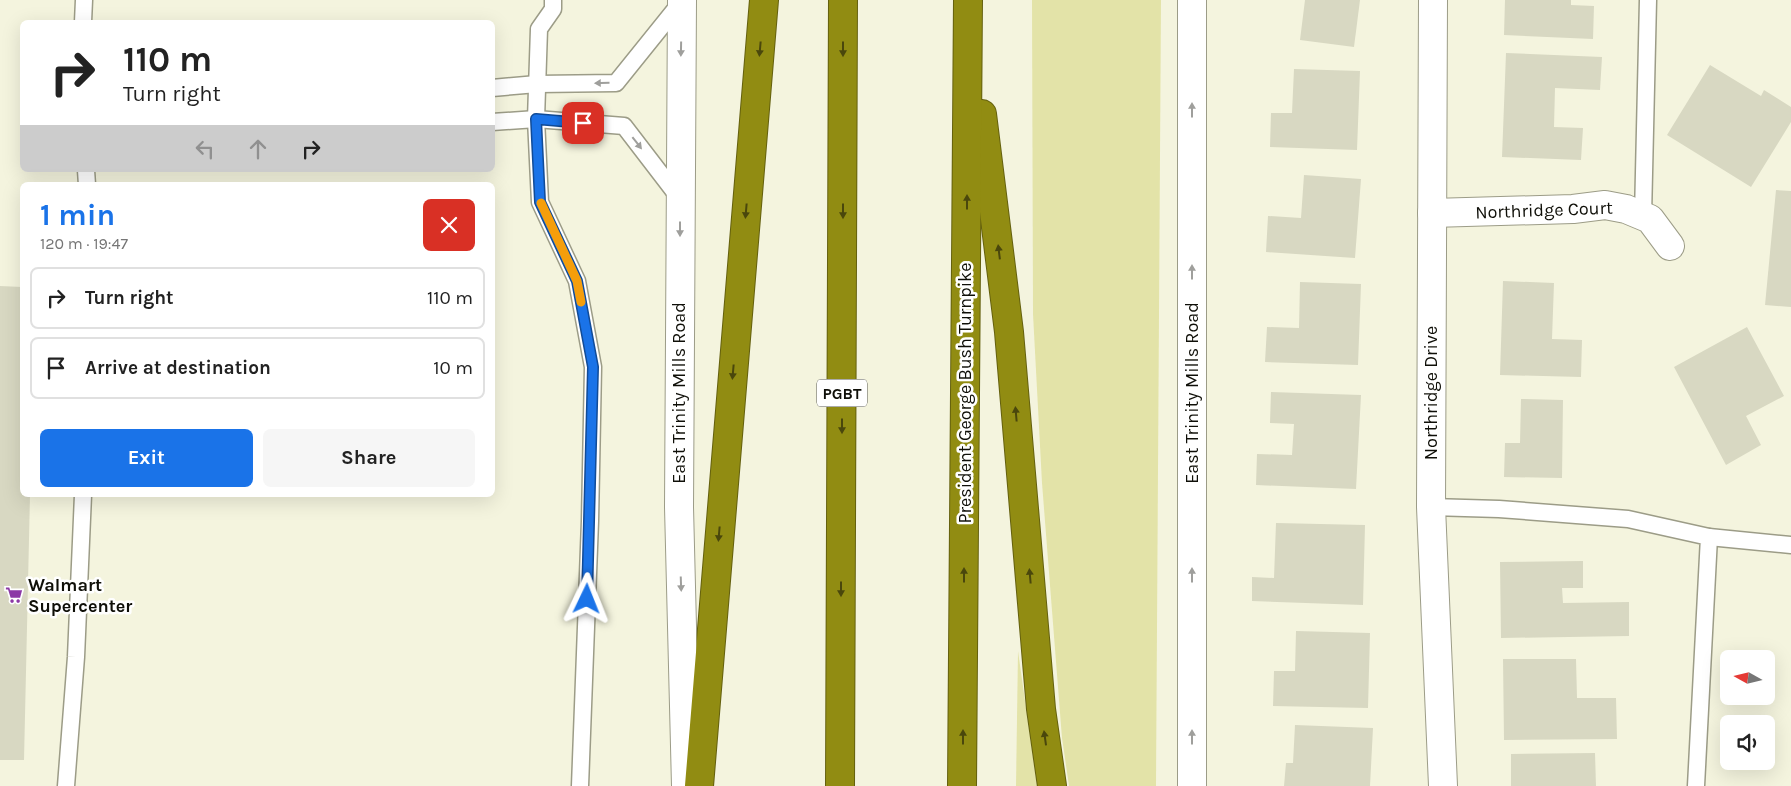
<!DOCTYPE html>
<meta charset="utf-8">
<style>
:root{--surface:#fff;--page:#f6f6f6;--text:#222;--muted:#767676;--line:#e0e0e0;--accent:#1a73e8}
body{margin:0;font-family:Karla,sans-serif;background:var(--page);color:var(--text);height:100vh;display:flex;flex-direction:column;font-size:19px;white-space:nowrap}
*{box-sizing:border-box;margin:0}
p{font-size:16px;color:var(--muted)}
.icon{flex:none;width:28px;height:28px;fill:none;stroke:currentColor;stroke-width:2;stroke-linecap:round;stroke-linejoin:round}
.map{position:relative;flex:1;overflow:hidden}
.side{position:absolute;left:20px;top:182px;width:475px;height:315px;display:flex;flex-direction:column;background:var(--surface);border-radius:8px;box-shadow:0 5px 20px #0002}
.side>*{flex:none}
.banner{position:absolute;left:20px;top:20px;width:475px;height:152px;border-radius:8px;box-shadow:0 5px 20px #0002;background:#fff;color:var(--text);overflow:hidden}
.needle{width:32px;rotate:278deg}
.fabs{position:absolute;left:1720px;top:650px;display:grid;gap:10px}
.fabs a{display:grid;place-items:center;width:55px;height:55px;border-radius:8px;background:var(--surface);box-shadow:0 5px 20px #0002;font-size:25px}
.pin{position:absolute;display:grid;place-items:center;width:42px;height:42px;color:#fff;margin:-21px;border-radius:10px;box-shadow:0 2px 8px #0006}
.me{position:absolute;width:55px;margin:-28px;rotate:2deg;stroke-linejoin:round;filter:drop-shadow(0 0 4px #0008)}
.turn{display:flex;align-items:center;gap:18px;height:105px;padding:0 20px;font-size:22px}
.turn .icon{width:65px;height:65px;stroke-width:2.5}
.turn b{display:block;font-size:35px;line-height:42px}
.lanes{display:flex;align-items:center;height:48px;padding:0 20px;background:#0003;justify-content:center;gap:25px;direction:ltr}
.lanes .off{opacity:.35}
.round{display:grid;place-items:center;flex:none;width:52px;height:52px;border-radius:8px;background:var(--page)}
.overview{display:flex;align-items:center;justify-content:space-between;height:85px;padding:0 20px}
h1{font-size:30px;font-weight:700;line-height:38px;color:var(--accent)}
.cta{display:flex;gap:10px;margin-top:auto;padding:10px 20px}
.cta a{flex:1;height:58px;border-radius:8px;background:var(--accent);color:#fff;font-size:20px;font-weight:700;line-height:58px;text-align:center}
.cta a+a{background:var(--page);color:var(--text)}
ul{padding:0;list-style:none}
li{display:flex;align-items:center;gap:15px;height:62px;margin:0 10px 8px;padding:0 10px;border:2px solid var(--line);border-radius:8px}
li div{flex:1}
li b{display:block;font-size:19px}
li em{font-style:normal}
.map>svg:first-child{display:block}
.green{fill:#e3e3a8}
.building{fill:#d8d8c2}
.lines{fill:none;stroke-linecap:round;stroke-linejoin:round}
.service-casing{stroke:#9c9c87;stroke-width:19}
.minor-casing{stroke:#9c9c87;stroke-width:30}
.secondary-casing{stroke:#9c9c87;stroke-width:30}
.motorway-casing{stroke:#64600e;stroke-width:30}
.service{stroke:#fff;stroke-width:16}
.minor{stroke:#fff;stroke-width:28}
.secondary{stroke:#fff;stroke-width:28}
.motorway{stroke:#918c12;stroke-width:28}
.oneway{fill:#9f9f9c}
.oneway2{fill:#4a470c}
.route-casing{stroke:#114b97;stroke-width:12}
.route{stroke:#1a73e8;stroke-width:9}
.slow{stroke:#f59e0b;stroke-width:9}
.labels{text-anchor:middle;stroke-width:5;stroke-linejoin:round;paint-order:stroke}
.shield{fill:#fff;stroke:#575752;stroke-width:1}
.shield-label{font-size:16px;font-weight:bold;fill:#0f0f08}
.street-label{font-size:18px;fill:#0f0f08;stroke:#fff}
.poi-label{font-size:18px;font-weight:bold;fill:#0f0f08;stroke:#fff;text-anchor:start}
</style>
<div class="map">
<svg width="1791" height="786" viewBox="0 0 1791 786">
<rect width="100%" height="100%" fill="#f4f4de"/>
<g class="green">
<path d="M1032,0H1161L1156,786H1069L1062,738L1042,483L1033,314Z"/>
<path d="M1018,651L1037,786H1016Z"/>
</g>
<g class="building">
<path d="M1305,0H1360L1354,47L1300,40Z"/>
<path d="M1505,0H1571V5L1594,6L1593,39L1504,35Z"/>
<path d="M1506,53L1602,57L1600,90L1555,88L1554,127L1583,128L1581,160L1502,157Z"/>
<path d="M1710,65L1761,96L1764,90L1791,107V122L1751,187L1667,135Z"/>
<path d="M1294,69L1360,71L1357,150L1270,147L1271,113H1292Z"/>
<path d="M1304,175L1361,179L1355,258L1266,252L1268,216L1301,218Z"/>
<path d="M1776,190L1791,191V307L1765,305Z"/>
<path d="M1503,281L1554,283L1552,339L1582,340L1581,377L1500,375Z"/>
<path d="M1300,282L1361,284L1358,365L1265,362L1267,327L1299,328Z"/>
<path d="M0,286L22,287V495H30L24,760H0Z"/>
<path d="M1747,327L1784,396L1746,416L1761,445L1726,465L1674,367Z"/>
<path d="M1271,392L1361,395L1356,489L1256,485L1257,454L1292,455L1294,424L1270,423Z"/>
<path d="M1521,399L1563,400L1562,478L1504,477L1505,443H1520Z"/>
<path d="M1276,523L1365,525L1363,605L1252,601V577L1274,578Z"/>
<path d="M1583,561V588H1562L1563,603L1629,602V636L1501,638L1500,562Z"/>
<path d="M1296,631L1370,633L1368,708L1273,706L1274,671H1295Z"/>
<path d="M1503,659H1576L1577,698H1616L1617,739L1504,740Z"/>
<path d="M1295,725L1373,728L1370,786H1284L1286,763H1293Z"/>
<path d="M1595,753L1596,786H1511V754Z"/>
</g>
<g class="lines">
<g class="service-casing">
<g id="service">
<path d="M553,0V9L539,29L536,119L540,202L577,281L593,367L590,521L580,786"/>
<path d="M83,22L84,0"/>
<path d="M492,88L537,84L616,83L682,1"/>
<path d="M492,122L536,119L624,126L680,199"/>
<path d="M86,170L87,185"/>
<path d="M1643,216L1648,0"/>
<path d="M1431,507L1499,509L1628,519L1709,537L1696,786"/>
<path d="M1709,537L1791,545"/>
<path d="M66,786L76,657L83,495"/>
</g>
</g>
<g class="minor-casing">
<g id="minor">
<path d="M1433,0L1431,507L1443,786"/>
<path d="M1432,213L1573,209L1605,205L1626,209L1650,219L1670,246"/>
</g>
</g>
<g class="secondary-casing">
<g id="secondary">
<path d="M682,0L679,507L686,786"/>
<path d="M1192,786V0"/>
</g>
</g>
<g class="motorway-casing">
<g id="motorway">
<path d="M982,114L1009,332L1041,709L1052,786"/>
<path d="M699,786L764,0"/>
<path d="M840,786L843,0"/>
<path d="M962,786L968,0"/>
</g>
</g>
<use href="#service" class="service"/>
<use href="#minor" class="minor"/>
<use href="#secondary" class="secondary"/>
<use href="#motorway" class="motorway"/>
</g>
<defs><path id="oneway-solid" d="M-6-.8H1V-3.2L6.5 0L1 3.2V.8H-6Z" transform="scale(1.25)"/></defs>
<g class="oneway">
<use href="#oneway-solid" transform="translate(681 49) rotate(91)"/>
<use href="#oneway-solid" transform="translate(602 83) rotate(179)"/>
<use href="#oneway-solid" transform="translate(1192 110) rotate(-90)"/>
<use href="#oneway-solid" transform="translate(637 143) rotate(52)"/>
<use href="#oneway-solid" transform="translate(680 229) rotate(90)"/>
<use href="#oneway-solid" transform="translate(1192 272) rotate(-90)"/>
<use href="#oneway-solid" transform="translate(1192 575) rotate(-90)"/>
<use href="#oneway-solid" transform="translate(681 584) rotate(88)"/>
<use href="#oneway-solid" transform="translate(1192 737) rotate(-90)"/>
</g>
<g class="oneway2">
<use href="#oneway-solid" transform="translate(760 49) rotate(95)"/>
<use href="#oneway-solid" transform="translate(843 49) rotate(90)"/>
<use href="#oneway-solid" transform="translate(967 202) rotate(-90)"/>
<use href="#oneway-solid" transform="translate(746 211) rotate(95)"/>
<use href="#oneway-solid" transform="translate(843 211) rotate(90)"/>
<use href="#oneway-solid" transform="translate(999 252) rotate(-97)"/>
<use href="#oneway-solid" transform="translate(733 372) rotate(95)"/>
<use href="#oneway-solid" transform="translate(1016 414) rotate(-95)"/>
<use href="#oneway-solid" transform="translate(842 426) rotate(90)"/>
<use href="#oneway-solid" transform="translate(719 534) rotate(95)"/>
<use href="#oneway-solid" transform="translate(964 575) rotate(-90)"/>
<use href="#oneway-solid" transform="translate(1030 576) rotate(-95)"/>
<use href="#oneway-solid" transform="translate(841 589) rotate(90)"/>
<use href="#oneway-solid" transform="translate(963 737) rotate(-90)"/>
<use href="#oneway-solid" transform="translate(1045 738) rotate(-98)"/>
</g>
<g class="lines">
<g class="route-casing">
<path id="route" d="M583,123L536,119L540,202L577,281L593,367L587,599"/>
</g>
<use href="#route" class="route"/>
<path class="slow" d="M541,203L577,281L581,302"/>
</g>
<defs>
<g id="supermarket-bare" transform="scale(1.35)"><path d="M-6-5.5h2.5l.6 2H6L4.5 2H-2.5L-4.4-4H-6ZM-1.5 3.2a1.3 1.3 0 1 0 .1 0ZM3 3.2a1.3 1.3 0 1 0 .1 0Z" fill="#8c38a6" stroke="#fff" stroke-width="2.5" paint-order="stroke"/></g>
</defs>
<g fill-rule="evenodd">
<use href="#supermarket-bare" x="14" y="595"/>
</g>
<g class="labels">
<rect class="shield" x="817" y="379.5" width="50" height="27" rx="4"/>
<g class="shield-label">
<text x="842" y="399">PGBT</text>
</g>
<g class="street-label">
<text transform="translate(1544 210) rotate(-2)" y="6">Northridge Court</text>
<text transform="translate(679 393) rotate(-90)" y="6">East Trinity Mills Road</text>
<text transform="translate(965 393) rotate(-90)" y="6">President George Bush Turnpike</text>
<text transform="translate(1192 393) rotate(-90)" y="6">East Trinity Mills Road</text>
<text transform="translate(1431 393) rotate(-90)" y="6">Northridge Drive</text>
</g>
<g class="poi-label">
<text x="28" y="591">Walmart<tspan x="28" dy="21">Supercenter</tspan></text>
</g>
</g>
</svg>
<div class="fabs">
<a><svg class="needle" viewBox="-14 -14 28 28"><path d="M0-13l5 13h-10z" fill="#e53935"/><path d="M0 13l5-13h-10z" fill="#767676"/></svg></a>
<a><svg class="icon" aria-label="sound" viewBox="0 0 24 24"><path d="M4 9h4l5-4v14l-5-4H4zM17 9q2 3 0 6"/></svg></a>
</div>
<div class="pin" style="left:583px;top:123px;background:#d93025"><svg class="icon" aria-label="arrive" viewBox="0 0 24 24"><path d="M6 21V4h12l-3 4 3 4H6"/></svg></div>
<svg class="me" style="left:587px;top:599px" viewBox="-20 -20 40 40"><path d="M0-17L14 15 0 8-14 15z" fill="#1a73e8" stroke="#fff" stroke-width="4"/></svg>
<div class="banner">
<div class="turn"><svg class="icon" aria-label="right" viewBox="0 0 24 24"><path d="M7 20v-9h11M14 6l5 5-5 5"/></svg><div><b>110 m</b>Turn right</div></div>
<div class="lanes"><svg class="icon off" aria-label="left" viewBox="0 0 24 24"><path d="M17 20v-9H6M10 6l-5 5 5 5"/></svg><svg class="icon off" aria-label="ahead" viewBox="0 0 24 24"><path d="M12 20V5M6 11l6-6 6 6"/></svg><svg class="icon" aria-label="right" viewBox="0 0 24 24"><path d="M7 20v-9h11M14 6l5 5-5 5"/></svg></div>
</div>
<section class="side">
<div class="overview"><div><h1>1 min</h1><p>120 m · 19:47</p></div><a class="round" style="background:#d93025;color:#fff"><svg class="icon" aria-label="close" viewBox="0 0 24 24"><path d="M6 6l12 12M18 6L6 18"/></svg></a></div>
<ul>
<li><svg class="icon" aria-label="right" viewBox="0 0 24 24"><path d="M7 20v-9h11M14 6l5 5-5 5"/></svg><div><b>Turn right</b></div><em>110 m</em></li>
<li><svg class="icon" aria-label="arrive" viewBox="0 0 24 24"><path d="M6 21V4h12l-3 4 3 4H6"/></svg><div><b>Arrive at destination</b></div><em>10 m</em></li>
</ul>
<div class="cta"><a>Exit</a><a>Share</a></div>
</section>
</div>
